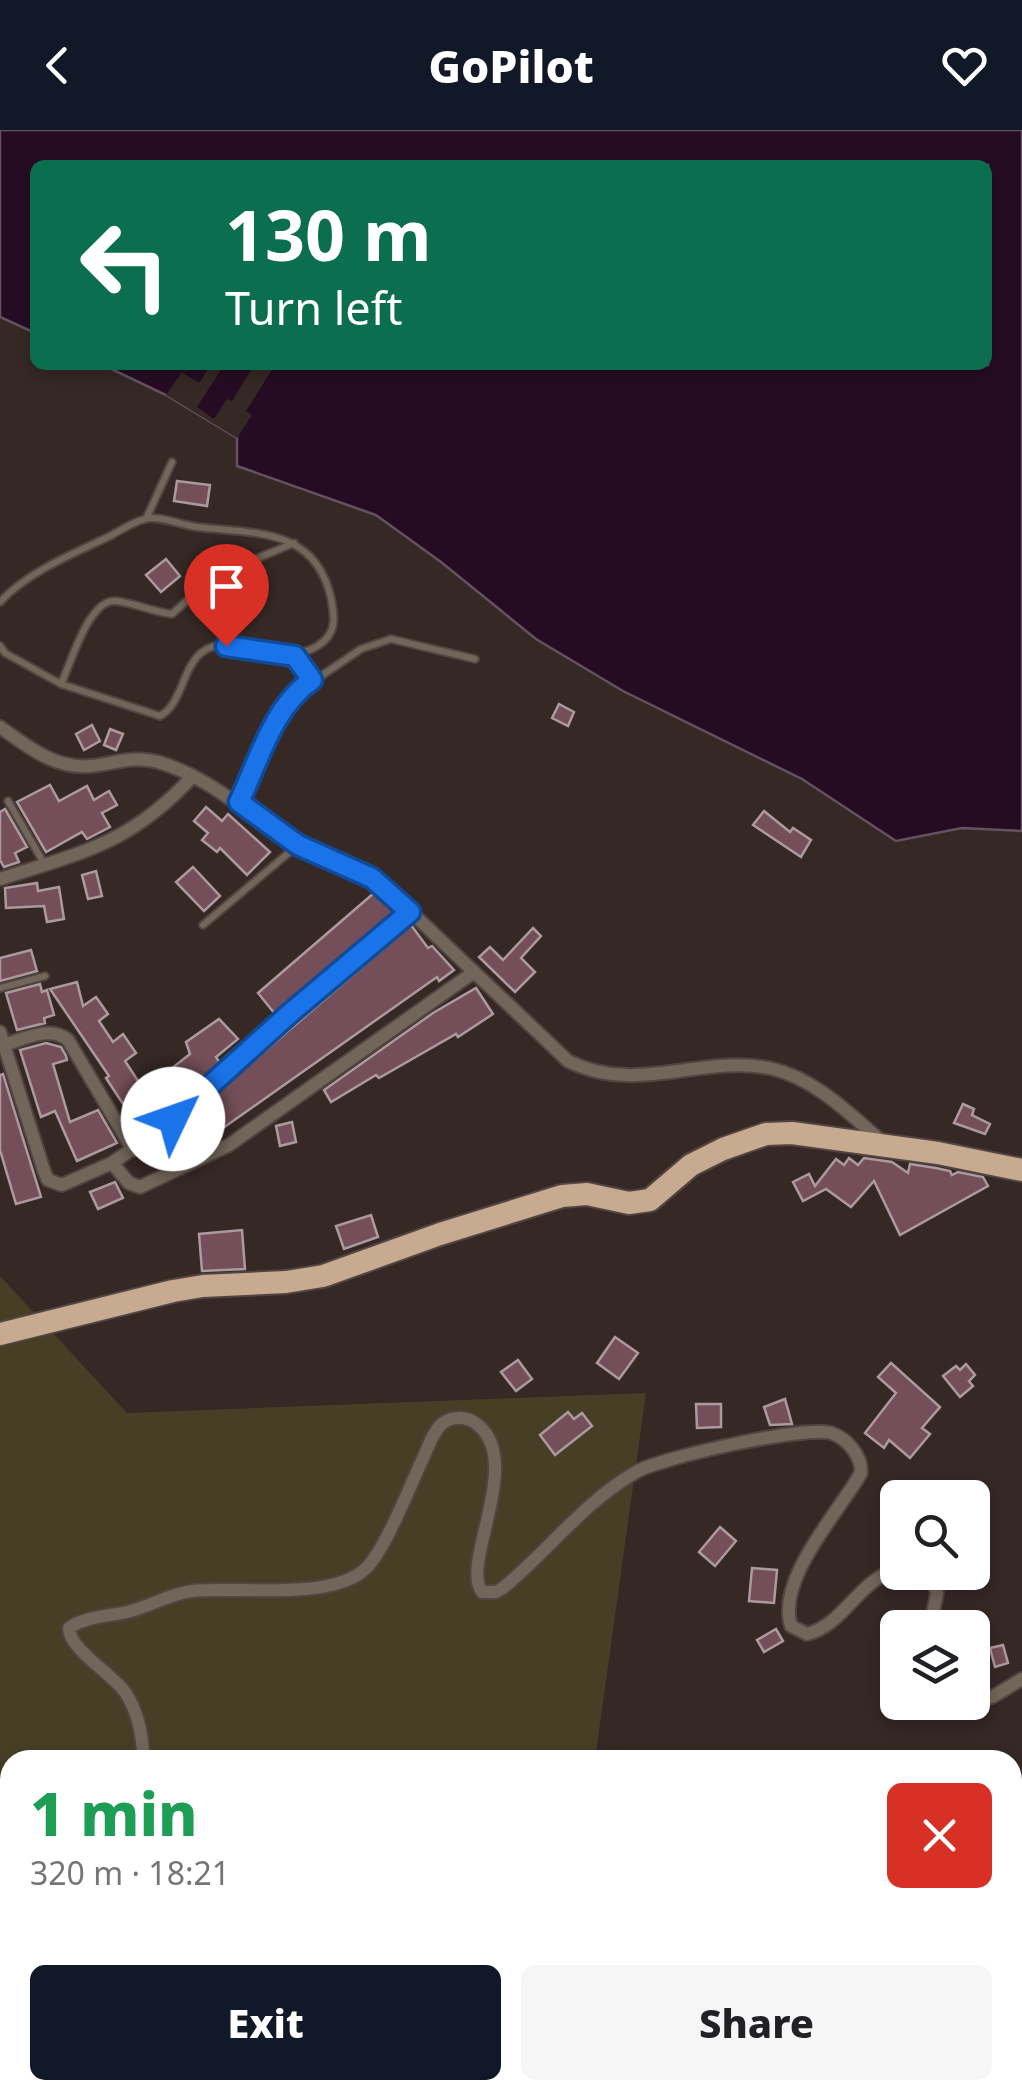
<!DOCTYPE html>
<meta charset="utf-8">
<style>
:root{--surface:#fff;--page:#f6f6f6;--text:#202124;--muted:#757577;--accent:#111827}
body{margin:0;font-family:"Noto Sans",sans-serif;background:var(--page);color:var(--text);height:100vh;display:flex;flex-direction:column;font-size:38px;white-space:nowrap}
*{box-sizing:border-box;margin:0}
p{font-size:32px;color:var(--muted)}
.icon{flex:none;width:55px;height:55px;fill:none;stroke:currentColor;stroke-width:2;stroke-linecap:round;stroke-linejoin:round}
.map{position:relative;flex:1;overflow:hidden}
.details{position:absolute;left:0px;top:1620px;width:1022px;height:350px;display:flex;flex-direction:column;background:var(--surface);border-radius:30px 30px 0 0;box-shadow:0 5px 15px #0003}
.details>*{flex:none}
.guide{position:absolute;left:30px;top:30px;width:962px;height:210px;border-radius:15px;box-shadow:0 5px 15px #0003;background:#0b6e4f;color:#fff;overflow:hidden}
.tools{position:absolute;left:880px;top:1350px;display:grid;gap:20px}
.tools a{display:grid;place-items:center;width:110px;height:110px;border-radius:15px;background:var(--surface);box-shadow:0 5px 15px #0003;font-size:50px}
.pin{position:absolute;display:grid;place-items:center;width:85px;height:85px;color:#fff;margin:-102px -42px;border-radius:50% 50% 50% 0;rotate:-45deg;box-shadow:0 0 10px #0007}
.pin .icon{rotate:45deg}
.me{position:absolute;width:110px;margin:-55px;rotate:48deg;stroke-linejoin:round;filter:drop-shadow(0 0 8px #0008)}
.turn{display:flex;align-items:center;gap:35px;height:210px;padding:0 30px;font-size:45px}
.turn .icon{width:130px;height:130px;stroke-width:2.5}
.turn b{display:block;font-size:70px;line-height:85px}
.round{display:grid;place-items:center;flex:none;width:105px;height:105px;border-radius:15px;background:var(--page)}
.summary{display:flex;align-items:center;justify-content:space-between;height:170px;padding:0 30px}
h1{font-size:60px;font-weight:800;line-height:75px;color:#1e9e55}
.action{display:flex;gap:20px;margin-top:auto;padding:20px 30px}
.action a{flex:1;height:115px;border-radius:15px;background:var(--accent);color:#fff;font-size:40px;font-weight:800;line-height:115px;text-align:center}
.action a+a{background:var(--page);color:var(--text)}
header{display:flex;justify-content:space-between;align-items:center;height:130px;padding:0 30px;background:var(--accent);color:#fff;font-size:45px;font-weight:800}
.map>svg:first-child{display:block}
.green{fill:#463e25}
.water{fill:#250c22;stroke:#665160;stroke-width:2.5}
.pier{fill:#352825}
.building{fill:#744e58;stroke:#ab9a9e;stroke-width:2.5}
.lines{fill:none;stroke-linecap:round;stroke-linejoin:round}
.service-casing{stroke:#514441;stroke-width:10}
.minor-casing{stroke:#514441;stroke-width:16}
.trunk-casing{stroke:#514441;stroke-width:26}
.service{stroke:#72655a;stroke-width:6}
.minor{stroke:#72655a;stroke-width:12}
.trunk{stroke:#c7aa90;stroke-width:22}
.route-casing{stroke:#114b97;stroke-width:25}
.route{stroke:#1a73e8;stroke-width:18}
</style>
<header><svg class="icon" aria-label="back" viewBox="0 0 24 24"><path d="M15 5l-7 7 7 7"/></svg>GoPilot<svg class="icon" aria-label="heart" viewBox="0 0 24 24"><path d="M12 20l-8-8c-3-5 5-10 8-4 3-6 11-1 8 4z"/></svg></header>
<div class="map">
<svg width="1022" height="1970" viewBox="0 0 1022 1970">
<rect width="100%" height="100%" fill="#352825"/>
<path class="green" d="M0,1146L127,1283L646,1263L595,1630H10V1960H549L548,1970H0Z"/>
<path class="water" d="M0,0H1022V701L962,698L896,711L802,649L623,561L536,509L441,432L376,385L237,336V308L166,265L103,235H988V35H35V203L0,187Z"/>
<path class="pier" d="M211,235H224L197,277L214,289L227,269L232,271L254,235H275L246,281L252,285L237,308L166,265L182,242L199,253Z"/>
<g class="building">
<path d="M177,351L210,355L207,376L174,371Z"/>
<path d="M166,429L180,446L161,462L146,445Z"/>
<path d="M559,574L574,582L568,596L552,588Z"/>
<path d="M92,595L100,611L84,620L76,604Z"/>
<path d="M110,599L123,604L116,620L104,615Z"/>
<path d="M50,655L59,671L87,656L94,670L109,661L117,675L102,683L110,697L87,709L82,702L46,722L17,672Z"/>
<path d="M206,677L222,691L228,684L270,722L247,745L220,718L217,722L202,710L208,703L194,691Z"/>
<path d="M5,679L27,717L15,723L19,732L4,737L0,730V682Z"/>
<path d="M764,681L790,702L793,698L811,710L801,727L753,695Z"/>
<path d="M193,737L220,766L204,781L176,752Z"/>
<path d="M96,741L102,766L88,769L82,745Z"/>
<path d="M37,753L38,761L59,757L64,789L47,792L44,776L6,778L5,758Z"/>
<path d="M374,763L395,782L275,884L258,863Z"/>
<path d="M411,795L428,818L432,816L454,840L439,851L437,847L301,943L209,1008L211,1012L161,1036L157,1024L210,993L200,977Z"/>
<path d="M533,798L541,806L521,828L535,842L515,862L479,827L490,817L503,830Z"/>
<path d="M31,820L37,841L0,851V828Z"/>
<path d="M77,852L83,876L96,867L108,884L99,891L113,912L123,904L136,923L125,931L144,960L190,924L186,912L219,889L238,909L216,927L220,933L140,1000L106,948L109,946L50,859Z"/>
<path d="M40,854L42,862L47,860L54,885L44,888L45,893L17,900L6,863Z"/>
<path d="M476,858L493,884L458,907L456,904L379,948L376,945L331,972L324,960L433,883Z"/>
<path d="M46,913L61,917L66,926L67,930L53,934L70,992L98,980L117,1013L77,1031L55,981L41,987L20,920Z"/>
<path d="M3,944L41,1067L16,1074L0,1020V945Z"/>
<path d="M963,974L974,979L972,985L990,994L985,1004L954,993Z"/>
<path d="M292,992L296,1012L280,1016L276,996Z"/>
<path d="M849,1028L858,1035L864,1028L892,1032L908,1043L910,1034L936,1038L950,1041L952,1045L958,1042L983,1047L988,1056L900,1105L874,1051L851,1077L826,1059L803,1071L793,1052L809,1044L815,1056L836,1029L844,1035Z"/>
<path d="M115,1052L123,1068L98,1079L90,1062Z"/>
<path d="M371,1085L378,1107L344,1119L336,1096Z"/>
<path d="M242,1100L245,1139L202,1141L199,1104Z"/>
<path d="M615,1207L638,1223L619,1249L597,1233Z"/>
<path d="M518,1230L532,1249L516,1261L501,1242Z"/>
<path d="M891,1233L940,1277L922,1298L930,1304L910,1328L889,1310L884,1318L865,1303L896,1263L878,1247Z"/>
<path d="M966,1234L975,1245L969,1251L973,1256L960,1267L943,1246L956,1236L960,1240Z"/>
<path d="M785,1269L792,1294L770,1295L764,1277Z"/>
<path d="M696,1274H721V1297L697,1298Z"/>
<path d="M568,1282L574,1289L582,1283L592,1296L555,1325L540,1305Z"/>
<path d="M720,1397L736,1411L715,1436L699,1422Z"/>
<path d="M752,1438L777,1440L774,1473L749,1471Z"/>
<path d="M776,1499L783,1511L764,1522L757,1510Z"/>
<path d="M1003,1515L1008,1533L995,1537L990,1518Z"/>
</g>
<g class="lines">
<g class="service-casing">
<g id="service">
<path d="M147,387L172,332"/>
<path d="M0,472C29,441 73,424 110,406C121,400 133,392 145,389C158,385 182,395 197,397C255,404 315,397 331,468C334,484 337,499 324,511C287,545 233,496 201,523C182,539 182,574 160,586L61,554L5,523L0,516"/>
<path d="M295,526L313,550"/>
<path d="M61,554C71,533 89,468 116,471C135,473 153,482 172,484L213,447L294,413"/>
<path d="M8,671L45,735"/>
<path d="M239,673L281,582L293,565L361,519L391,509L475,529"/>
<path d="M203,795L298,715"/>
<path d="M0,858L45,846"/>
</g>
</g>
<g class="minor-casing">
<g id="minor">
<path d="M0,597C27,616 54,639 90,636C113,634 134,625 158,632C211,647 250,687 296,714C330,733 359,738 391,763L568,931C638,966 702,923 773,939C815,949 850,984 881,1011"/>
<path d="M0,749C83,722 130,714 192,647"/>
<path d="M0,902L44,1041L48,1050L62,1055L112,1033L157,1002L288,885L410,782"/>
<path d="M4,915C24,909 50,895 68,910L133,1020"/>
<path d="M112,1033L129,1053L140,1057L229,1015L474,842"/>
<path d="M930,1442L937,1463L930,1498"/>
<path d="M972,1572L992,1567L1022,1549"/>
<path d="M144,1630C142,1606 139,1583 125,1562C111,1543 69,1519 69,1498C84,1487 108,1486 127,1482C149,1477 169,1464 192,1461C236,1456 329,1471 364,1440C385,1422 411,1353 424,1326C429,1315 434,1300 443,1293C454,1285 469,1287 478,1295C524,1333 460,1434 482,1462H496L503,1458C548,1421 584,1372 636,1342C659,1328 807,1295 831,1303C847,1308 862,1326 861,1343C839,1382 776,1449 791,1496L807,1504C844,1495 859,1449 898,1439"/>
<path d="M1012,1720L1022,1722"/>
<path d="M0,1855L10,1854"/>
<path d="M793,1960L797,1970"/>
<path d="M683,1966L712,1960"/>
</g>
</g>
<g class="trunk-casing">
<path id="trunk" d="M0,1204L173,1161L203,1156L286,1152L323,1146L440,1104L562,1066L587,1064L629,1073L650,1070L691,1035L723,1019L766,1004L792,1003L938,1023L1022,1040"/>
</g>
<use href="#service" class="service"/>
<use href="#minor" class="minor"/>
<use href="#trunk" class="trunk"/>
</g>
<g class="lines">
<g class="route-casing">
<path id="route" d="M173,989L288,885L410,782L372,748L298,715L239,672C259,630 273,577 312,550L295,526L226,516"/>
</g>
<use href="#route" class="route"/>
</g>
</svg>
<div class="tools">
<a><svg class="icon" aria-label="search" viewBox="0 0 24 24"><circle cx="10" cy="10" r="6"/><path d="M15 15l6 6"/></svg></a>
<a><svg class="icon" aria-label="layers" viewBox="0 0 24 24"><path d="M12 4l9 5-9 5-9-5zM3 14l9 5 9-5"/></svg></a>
</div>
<div class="pin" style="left:226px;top:516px;background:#d93025"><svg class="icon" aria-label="arrive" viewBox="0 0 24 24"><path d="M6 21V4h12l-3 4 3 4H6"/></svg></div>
<svg class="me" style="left:173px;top:989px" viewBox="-20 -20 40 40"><circle r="19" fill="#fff"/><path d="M0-13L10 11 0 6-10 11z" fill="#1a73e8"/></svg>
<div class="guide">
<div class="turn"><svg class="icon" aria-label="left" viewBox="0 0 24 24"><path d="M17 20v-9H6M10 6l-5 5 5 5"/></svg><div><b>130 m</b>Turn left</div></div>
</div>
<section class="details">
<div class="summary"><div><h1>1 min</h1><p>320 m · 18:21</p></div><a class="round" style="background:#d93025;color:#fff"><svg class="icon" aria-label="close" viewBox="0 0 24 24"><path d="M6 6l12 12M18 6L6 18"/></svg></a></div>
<div class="action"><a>Exit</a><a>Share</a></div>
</section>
</div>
